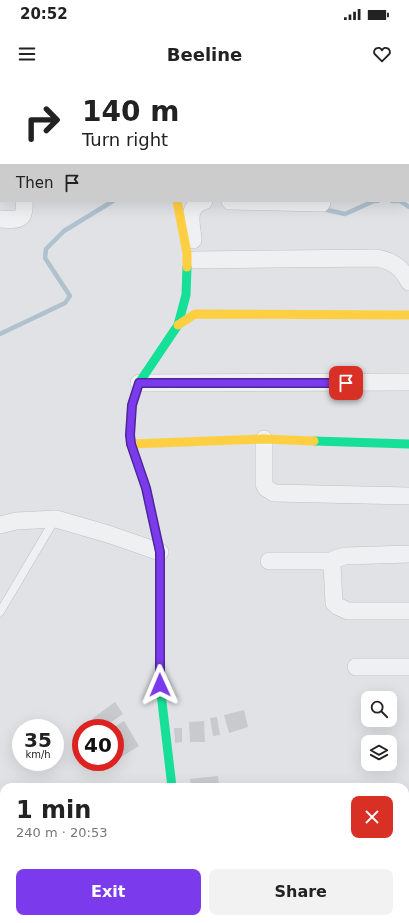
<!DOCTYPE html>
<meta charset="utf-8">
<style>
:root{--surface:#fff;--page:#f2f2f2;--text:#222;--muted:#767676;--accent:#7c3aed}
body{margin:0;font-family:"DejaVu Sans",sans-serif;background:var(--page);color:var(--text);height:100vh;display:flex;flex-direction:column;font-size:15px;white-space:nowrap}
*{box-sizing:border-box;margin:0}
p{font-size:13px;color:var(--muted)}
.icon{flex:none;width:22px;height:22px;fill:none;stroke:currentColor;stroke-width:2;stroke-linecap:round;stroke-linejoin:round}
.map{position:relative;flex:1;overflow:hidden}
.panel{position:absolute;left:0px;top:703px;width:409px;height:140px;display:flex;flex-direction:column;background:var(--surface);border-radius:12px 12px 0 0;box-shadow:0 4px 16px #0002}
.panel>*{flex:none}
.guide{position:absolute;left:0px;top:0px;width:409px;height:122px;box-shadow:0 4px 16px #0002;background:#fff;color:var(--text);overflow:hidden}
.fabs{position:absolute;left:361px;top:611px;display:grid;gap:8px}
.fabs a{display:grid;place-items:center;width:36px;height:36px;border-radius:8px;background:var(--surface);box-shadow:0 4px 16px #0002;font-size:20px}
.speed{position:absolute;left:12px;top:639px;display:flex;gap:8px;font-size:20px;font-weight:700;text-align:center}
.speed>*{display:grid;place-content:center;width:52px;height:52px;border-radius:50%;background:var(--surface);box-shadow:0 4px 16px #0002;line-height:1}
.speed small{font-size:10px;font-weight:400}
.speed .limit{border:6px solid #d22;background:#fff;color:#111}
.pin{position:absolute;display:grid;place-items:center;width:34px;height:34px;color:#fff;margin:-17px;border-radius:8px;box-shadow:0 2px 6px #0006}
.me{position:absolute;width:44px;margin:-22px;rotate:359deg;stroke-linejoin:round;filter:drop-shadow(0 0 3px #0008)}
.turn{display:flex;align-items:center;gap:14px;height:84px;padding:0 16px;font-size:18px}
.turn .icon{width:52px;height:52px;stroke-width:2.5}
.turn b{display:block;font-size:28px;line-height:34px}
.then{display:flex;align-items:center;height:38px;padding:0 16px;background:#0003;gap:8px;font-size:15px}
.round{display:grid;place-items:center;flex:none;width:42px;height:42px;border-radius:8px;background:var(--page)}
.overview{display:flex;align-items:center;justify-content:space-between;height:68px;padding:0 16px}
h1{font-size:24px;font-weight:700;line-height:30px}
.cta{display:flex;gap:8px;margin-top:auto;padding:8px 16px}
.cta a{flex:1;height:46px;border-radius:8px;background:var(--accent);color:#fff;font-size:16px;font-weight:700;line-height:46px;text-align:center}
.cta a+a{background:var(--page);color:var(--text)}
.status{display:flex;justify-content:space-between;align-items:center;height:28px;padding:0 20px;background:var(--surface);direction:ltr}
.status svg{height:11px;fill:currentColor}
header{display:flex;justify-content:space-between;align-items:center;height:52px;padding:0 16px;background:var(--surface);font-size:18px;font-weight:700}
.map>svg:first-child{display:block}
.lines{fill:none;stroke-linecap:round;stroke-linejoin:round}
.stream{stroke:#afc1cf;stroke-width:4.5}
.building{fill:#c8cacd}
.lane-casing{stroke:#bec0c3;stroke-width:9}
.street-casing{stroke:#bec0c3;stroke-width:18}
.lane{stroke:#eff0f1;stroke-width:8}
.street{stroke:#eff0f1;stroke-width:17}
.fast{stroke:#16e098;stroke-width:9}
.slow{stroke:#ffcf43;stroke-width:9}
.route-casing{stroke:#51269a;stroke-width:10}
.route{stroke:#7c3aed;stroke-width:7}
</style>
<div class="status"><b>20:52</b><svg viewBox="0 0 49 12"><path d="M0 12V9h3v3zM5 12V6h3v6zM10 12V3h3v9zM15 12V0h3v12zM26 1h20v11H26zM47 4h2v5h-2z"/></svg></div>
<header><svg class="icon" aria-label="menu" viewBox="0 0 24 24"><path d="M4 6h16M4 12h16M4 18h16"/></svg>Beeline<svg class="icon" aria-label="heart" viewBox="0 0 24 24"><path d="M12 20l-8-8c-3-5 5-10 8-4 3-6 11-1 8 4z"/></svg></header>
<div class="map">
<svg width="409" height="843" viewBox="0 0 409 843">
<rect width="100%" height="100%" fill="#e0e2e5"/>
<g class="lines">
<g class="stream">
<path d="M392,121H400L409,127"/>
<path d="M325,125L327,130L345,134L374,121H378"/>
<path d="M0,254L65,223L70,216L45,178L46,169L64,151L113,121"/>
</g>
</g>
<g class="building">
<path d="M115,622L123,634L102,648H100L93,638Z"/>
<path d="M244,630L248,647L229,653L224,635Z"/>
<path d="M217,637L220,655L213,656L210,638Z"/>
<path d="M124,641L139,666L118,679L115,675V648H113Z"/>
<path d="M204,641L205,662H190L189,642Z"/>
<path d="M174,648H182V662L175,663Z"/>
<path d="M218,696L219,707H191L190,699Z"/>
<path d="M194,839H216L214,843H192Z"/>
<path d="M245,839H265L267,843H247Z"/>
</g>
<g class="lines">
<g class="lane-casing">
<path id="lane" d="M0,532L55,439"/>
</g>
<g class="street-casing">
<g id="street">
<path d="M161,0V1"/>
<path d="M0,49H1"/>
<path d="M230,121L322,123"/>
<path d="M0,139C17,140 26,142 24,121"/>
<path d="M193,160C192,144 185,127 204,121"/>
<path d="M194,180L377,178C392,181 402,187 409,202"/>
<path d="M139,303L409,302"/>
<path d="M264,359V404L266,408L274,413L409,416"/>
<path d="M0,445L16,441L56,439L108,454L160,472"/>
<path d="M409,474L345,476L335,479L332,484L334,523L337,526L348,531H409"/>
<path d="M269,481H333"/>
<path d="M356,587H409"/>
<path d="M228,839V843"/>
<path d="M367,839L368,843"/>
<path d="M166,843L167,839"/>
<path d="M281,843L295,839"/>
</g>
</g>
<use href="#lane" class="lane"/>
<use href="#street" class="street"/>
<g class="fast">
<path d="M314,361L409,364"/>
<path d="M172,707L160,605V472L146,408L131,364L130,355L132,325L139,303L178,245L186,215L187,187"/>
</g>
<g class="slow">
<path d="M177,121L187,173V187"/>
<path d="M178,245L195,234L409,235"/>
<path d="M131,364L264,359L314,361"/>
</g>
</g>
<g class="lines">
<g class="route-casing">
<path id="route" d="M160,605V472L146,408L131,364L130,355L132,325L139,303H346"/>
</g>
<use href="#route" class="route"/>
</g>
</svg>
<div class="fabs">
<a><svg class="icon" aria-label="search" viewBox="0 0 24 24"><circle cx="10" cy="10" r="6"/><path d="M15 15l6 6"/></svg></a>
<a><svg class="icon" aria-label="layers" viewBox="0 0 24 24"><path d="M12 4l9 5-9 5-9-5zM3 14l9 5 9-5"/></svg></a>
</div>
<div class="speed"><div>35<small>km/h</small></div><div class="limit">40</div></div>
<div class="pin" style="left:346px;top:303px;background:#d93025"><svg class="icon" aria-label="arrive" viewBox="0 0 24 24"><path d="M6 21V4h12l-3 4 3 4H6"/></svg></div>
<svg class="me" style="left:160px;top:605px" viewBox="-20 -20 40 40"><path d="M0-17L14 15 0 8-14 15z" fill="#7c3aed" stroke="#fff" stroke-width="4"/></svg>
<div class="guide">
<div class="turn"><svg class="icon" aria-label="right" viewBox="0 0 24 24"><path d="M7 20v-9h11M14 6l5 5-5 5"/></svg><div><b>140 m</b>Turn right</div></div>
<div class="then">Then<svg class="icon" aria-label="arrive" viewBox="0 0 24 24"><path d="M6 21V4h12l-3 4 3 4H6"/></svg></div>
</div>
<section class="panel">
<div class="overview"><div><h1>1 min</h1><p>240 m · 20:53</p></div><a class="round" style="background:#d93025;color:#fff"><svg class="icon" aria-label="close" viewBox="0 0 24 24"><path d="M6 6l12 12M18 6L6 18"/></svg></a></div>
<div class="cta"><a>Exit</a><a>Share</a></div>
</section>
</div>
